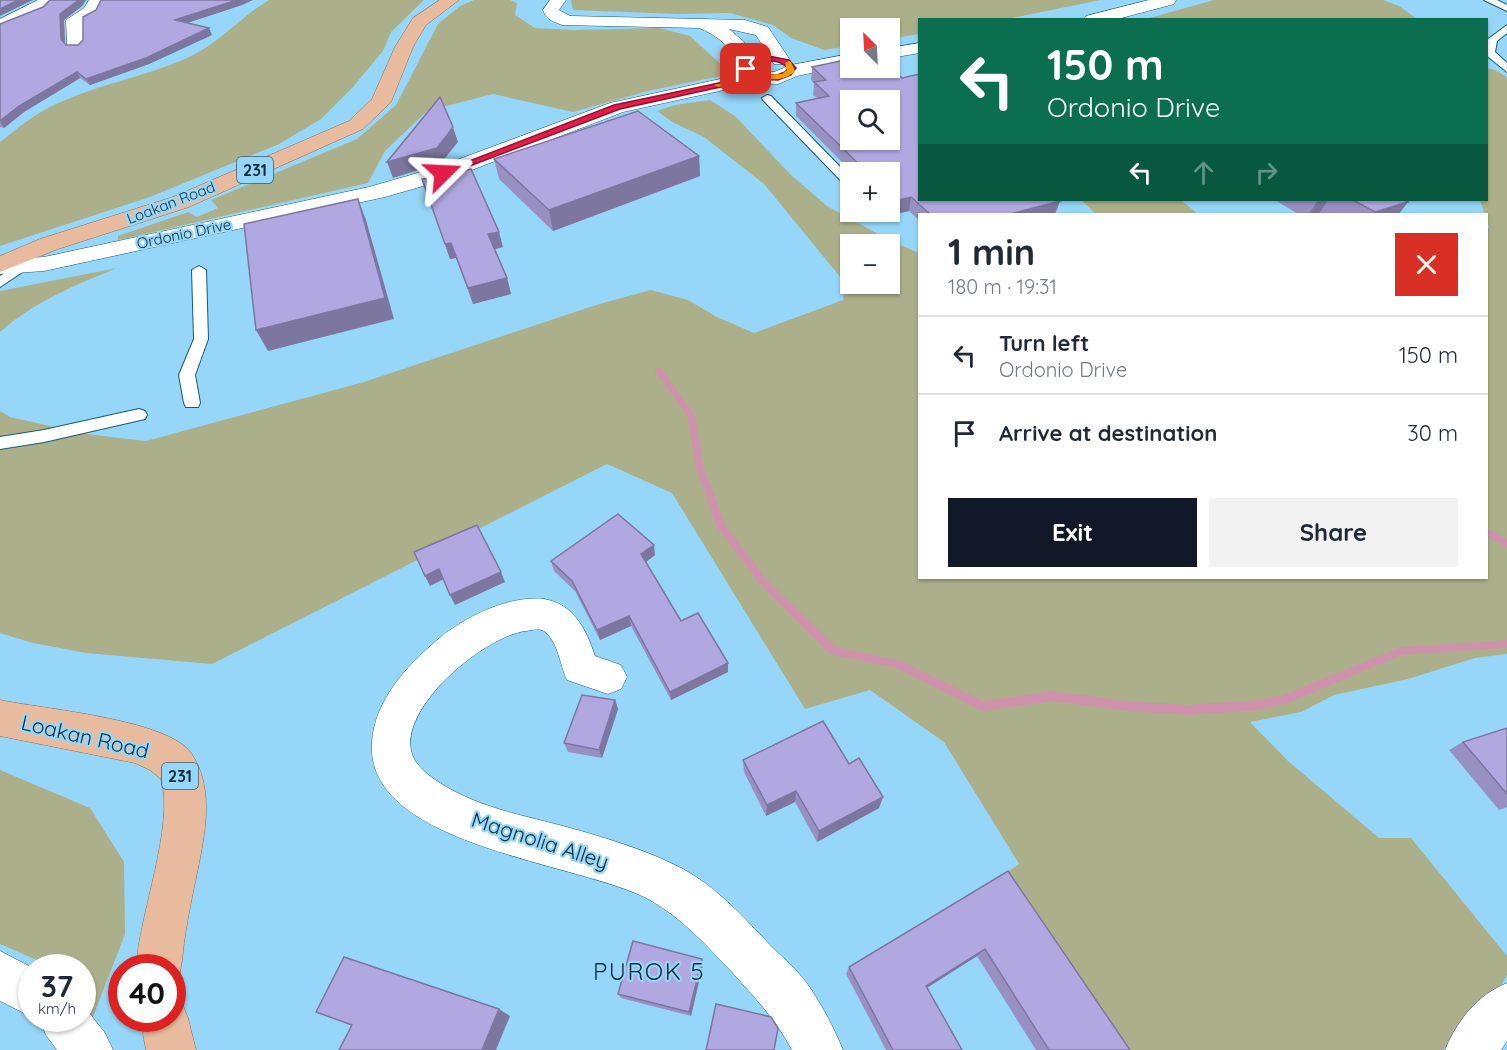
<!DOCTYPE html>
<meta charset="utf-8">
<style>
:root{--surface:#fff;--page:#f2f2f3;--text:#1f2937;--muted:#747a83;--line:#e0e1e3;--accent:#111827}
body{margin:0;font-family:Quicksand,sans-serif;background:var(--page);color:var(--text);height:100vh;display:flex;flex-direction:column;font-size:22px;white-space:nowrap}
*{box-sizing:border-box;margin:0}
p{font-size:20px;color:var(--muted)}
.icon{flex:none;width:33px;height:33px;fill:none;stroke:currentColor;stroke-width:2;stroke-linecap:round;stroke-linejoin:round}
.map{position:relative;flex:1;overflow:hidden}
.drawer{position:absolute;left:918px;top:213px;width:570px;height:366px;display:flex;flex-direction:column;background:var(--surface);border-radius:0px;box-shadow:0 2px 4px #0004}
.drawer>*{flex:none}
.hud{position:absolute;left:918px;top:18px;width:570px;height:183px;border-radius:0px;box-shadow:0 2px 4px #0004;background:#0b6e4f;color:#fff;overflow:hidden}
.needle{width:39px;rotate:336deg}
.controls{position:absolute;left:840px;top:18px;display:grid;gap:12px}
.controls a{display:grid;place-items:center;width:60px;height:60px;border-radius:0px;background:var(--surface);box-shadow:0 2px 4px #0004;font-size:30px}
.speed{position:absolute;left:18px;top:954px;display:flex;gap:12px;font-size:30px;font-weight:700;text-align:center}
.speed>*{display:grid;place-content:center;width:78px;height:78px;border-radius:50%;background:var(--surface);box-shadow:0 2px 4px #0004;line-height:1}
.speed small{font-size:15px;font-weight:400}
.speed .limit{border:9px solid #d22;background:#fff;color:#111}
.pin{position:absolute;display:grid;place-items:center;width:51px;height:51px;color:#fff;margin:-26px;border-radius:12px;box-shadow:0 3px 9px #0006}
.me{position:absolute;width:66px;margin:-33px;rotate:69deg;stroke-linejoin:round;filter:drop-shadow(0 0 4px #0008)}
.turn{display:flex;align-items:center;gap:21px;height:126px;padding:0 30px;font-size:27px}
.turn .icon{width:78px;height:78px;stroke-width:2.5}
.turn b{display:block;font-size:42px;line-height:51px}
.lanes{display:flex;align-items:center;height:57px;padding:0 30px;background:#0003;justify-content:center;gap:30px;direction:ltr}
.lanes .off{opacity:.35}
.round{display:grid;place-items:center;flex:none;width:63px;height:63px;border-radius:0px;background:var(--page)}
.overview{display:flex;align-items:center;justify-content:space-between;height:102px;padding:0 30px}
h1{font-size:36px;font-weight:700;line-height:45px}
.primary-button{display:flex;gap:12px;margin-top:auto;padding:12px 30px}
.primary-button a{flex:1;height:69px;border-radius:0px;background:var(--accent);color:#fff;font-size:24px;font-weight:700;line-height:69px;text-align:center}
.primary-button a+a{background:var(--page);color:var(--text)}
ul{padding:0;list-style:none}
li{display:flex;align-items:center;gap:18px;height:78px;padding:0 30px;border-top:2px solid var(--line)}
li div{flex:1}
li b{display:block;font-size:22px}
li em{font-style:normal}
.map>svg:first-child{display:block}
.green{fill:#acb08a;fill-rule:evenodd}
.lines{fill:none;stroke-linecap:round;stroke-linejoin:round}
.stream{fill:#cf92ac;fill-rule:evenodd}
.service-casing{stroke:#155a78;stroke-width:2}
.minor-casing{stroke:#155a78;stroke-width:1}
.tertiary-casing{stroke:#155a78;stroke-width:1}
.primary-casing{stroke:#936b51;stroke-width:1}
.service{fill:#fff;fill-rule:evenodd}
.minor{fill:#fff;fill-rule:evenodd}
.tertiary{fill:#fff;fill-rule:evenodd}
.primary{fill:#e8bb9e;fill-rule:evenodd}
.wall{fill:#9990c2}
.shaded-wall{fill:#7d769e}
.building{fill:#b2a8e1;stroke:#7d769e;stroke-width:1.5;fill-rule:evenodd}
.route{fill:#e11d48;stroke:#92132f;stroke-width:1.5}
.slow{fill:#f59e0b}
.labels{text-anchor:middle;stroke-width:4.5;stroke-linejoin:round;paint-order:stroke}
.far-street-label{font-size:15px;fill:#112c39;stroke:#96d7f9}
.shield{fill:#96d7f9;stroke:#395f73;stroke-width:1.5}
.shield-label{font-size:16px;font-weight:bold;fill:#112c39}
.near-street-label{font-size:21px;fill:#112c39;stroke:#96d7f9}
.near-neighbourhood-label{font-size:24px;letter-spacing:1.5px;fill:#112c39;stroke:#96d7f9}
</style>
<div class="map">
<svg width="1507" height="1050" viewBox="0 0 1507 1050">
<rect width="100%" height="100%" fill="#96d7f9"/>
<g class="green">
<path d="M269,0H424L391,32L383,51L353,87L321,119L279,144L150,197L0,246V142C13,132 27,120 41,112C86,86 140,79 187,58C219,44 240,17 269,0Z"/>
<path d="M474,0H510L517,3L515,15L535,28L574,30L659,28L690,36L727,70L721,76L648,91L573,112L493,94L427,111L385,151L368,183L118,240V236L188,212L197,217L218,208L211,200L357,139L396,105L438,24L460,6Z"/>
<path d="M571,0H1101L1007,19L920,20L919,34L890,39V28H850V46L824,50L791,38L773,25L730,13L678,14L573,10Z"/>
<path d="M1214,0H1383L1399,6L1417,19H1146Z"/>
<path d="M1487,68L1495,70L1507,77V654L1475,658L1408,679L1334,695L1301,712L1250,722L1287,760L1379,838H1411L1507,956V975L1500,987L1443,1050H1120L1002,876L1019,864L944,742L870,690L805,709L672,493L607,464L212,664L86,653L33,643L0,633V411L10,417L86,434L146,441L364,382L596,305L651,290L688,300L717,317L754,333L843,300L846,284L764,184L704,137L674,123L657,111L675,105L710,100L735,116L792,176L827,206L887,239L919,253L920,578H1486V230L1489,227L1480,200H1486ZM850,244H890V284H850Z"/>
<path d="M1081,200H1181L1198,214H1096Z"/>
<path d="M117,268C75,285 34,302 0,332V291Z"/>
<path d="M0,770L90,808L124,862L125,934L91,1022L83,1004L82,968L53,967L0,944Z"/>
</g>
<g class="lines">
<g class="stream">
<path d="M658,367L661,368L695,415L704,468L726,526L770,583L837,647L902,661L983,701L1052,691L1127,701L1189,705L1259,700L1283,695L1401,647L1507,640V648L1402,655L1288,703L1259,710L1189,715L1127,711L1052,701L982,711L896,668L830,654L764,589L717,528L696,468L687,416L654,370Z"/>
<path d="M1486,528L1507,539V548L1486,536Z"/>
</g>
<g class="service-casing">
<g id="service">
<path d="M1484,0H1497L1507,5V11Z"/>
<path d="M1507,25V33L1497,41L1495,52L1507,63V72L1486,55L1487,40Z"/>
<path d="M767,95L771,96L850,177V187L846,186L763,100L762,98Z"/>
<path d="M22,262L27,263L29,266L27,269L0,287V276Z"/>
<path d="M199,266L206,270L208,339L195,375L200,403L198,407H186L184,403L179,375L194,339L192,270Z"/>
<path d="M139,409L145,411L147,415L145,419L44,442L0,449V437L44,430Z"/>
</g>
</g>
<g class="minor-casing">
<g id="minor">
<path d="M38,0H56L46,11L0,31V19Z"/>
<path d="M89,0H105L97,15L84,22L85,45L82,49H70L67,45L66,20L84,8Z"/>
<path d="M544,599C574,604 586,629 595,656L621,665L627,677L621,689L608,694L567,680C560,665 558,641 544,631C539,628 532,630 526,631C486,635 397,708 412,754C416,766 429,776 440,783C482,810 533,817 581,831C615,841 651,852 683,869C718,888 744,918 771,946C783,958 796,969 806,982C821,1003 833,1026 843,1050H792C775,1018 755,998 731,971C706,945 682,918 650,900C581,862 364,847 372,742C375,700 406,667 436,641C463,618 507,595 544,599Z"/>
<path d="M0,951L33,968L32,1017L0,1001Z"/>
<path d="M1507,983V1041L1501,1050H1445C1457,1021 1477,995 1507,983Z"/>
<path d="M82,1004L105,1033L113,1050H57L46,1035L39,1018H82Z"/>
</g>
</g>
<g class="tertiary-casing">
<g id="tertiary">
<path d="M550,0H566L559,10L570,16L745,20L768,27L790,60L788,64H774L756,35L729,29L743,41L759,63L757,67H743C731,49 720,36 699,28L562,25C553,21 546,20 543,10Z"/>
<path d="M1149,0H1176L1174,4L1114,20H1084L1086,16Z"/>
<path d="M920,43V53L890,58V48Z"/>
<path d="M850,54V65L797,76L778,84L756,83L623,112L451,178L385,197L44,271L0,274V260L44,257L369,187L435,168L610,103L757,71L774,72L791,65Z"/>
</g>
</g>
<g class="primary-casing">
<g id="primary">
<path d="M440,0H459L426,25L413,47L391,102L363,129L189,207L58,249L0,272V256L40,239L173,197L349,121L372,99L395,47L413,18Z"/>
<path d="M0,700C42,709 167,719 191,753C216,789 204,839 196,878C192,897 188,916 185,936C182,954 183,967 176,985L172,986V968H136C139,915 175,825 161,779L150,770L135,763L0,736Z"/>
<path d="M172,997L181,1001L188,1018L196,1050H146L140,1018H172Z"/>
</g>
</g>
<use href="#service" class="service"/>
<use href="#minor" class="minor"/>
<use href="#tertiary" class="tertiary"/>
<use href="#primary" class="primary"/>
</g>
<g class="wall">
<path d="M50,0H86L82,6L64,20L65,43L66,45H78L242,5L187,23L212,35L149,64L90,85L80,78L24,112L4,128L0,127V24L43,7Z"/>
<path d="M850,59L920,200L1060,201L1055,214H920V221L909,211L881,218L876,212H890V172H852L796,116V103L817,98L813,95L814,83L811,80L812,67Z"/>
<path d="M699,156L700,176L553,231L499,179L494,159Z"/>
<path d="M422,179L503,247L494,249L507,278L511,294L473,304L456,258L450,259Z"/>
<path d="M1275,200H1404L1399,214H1298Z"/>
<path d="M655,555L646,562L681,621L728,663V672L671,700L631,626L600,640L575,591L554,571L551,561Z"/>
<path d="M615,700L618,709L602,758L568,752L564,743Z"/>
<path d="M1507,728V807L1499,810L1449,750L1463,742Z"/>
<path d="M743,760L849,764L879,808L817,842L795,802L766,816L744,772Z"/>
<path d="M1008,871L1130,1050H1036L977,956L927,988L962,1050H886L846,974L849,967Z"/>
<path d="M702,959L703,964L691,1016L621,998L618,994Z"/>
</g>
<g class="shaded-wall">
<path d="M18,0H33L0,16V9Z"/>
<path d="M79,0H86L82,6L64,20L65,45L61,39L60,14Z"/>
<path d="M237,0H253L242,5L178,26L175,20Z"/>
<path d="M209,28L212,35L149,64L90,85L86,79Z"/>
<path d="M77,72L80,78L24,112L4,128L0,121L19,106Z"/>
<path d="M453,127L458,142L441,163L393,178L387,162Z"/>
<path d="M699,156L700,176L553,231L549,210Z"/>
<path d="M911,197L909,211L881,218L882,212H890V202Z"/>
<path d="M358,199L366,220L394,319L268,351L256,330Z"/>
<path d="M1318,200H1328L1319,214H1309Z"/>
<path d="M1060,201L1055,214H1010Z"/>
<path d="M1408,202L1399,214H1373L1375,212Z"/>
<path d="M499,232L503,247L492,250L488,234Z"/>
<path d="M451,243L456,258L450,259L445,244Z"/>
<path d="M507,278L511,294L473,304L468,288Z"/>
<path d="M654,545L655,555L643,564L641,554Z"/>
<path d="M439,569L444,579L430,586L425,576Z"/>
<path d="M501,572L505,582L455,605L450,595Z"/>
<path d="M629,616L631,626L600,640L597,630Z"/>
<path d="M728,663V672L671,700L670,692Z"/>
<path d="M615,700L618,709L602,758L599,750Z"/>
<path d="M796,791L795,802L766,816L767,805Z"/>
<path d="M883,797L879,808L817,842L819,831Z"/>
<path d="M985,949L977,956L920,992L926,986Z"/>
<path d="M702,959L703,964L691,1016L689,1012Z"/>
<path d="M499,1009L510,1016L496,1050H482Z"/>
</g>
<g class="building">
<path d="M0,0H18L0,9Z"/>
<path d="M50,0H79L60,14L61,39L66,45H78L83,40V17L96,10L101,0H237L175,20L209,28L146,58L86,79L77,72L19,106L0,121V24L43,7Z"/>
<path d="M850,59V68H869L872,70L890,67L902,78L920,74V200H1058L1060,201L1010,214H930L911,197L890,202V172H867L796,103L829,96L814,82L826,80L812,67ZM850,100H890V140H850Z"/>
<path d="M440,97L453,127L448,134L437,148L387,162Z"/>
<path d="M638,111L699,156L549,210L494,159Z"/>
<path d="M471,169L499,232L488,234L507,278L468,288L451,243L445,244L422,179Z"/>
<path d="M358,199L385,298L256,330L244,224Z"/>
<path d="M1353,200H1404L1408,202L1375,212Z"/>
<path d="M618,514L654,545L641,554L681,621L698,613L728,663L670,692L629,616L597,630L572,581L551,561Z"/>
<path d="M477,525L501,572L450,595L439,569L425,576L414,552Z"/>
<path d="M582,695L615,700L599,750L564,743Z"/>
<path d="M823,721L849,764L859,758L883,797L819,831L796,791L767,805L743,760Z"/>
<path d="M1507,728V794L1463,742Z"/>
<path d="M1008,871L1130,1050H1049L985,949L926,986L962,1050H893L849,967Z"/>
<path d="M633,941L702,959L689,1012L618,994Z"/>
<path d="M344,957L499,1009L482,1050H339L352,1025L316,1012Z"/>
<path d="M716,1004L771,1017L778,1028L774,1050H706Z"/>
</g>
<path class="route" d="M768,56L789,60L796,68L791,75L778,80L757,79L620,109L446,175L438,173L614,105L757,75H777L785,72L788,68C778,58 755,58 749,71L742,69C746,58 758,58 768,56Z"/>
<path class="slow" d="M789,61L791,62L795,71C784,82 773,79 758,79C745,80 731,85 718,87L714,85L757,75L782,74L787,70L785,63Z"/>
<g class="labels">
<g class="far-street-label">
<text transform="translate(171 203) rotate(-21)" y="5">Loakan Road</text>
<text transform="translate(184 234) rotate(-12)" y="5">Ordonio Drive</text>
</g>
<g class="shield">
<rect x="237" y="157" width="36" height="26" rx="4.5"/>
<rect x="162" y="763" width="36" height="26" rx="4.5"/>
</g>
<g class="shield-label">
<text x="255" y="176">231</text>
<text x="180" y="782">231</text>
</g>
<g class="near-street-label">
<text transform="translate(85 737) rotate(13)" y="7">Loakan Road</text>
<text transform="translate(540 841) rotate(18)" y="7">Magnolia Alley</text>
</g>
<g class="near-neighbourhood-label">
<text x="649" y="980">PUROK 5</text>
</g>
</g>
</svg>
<div class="controls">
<a><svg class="needle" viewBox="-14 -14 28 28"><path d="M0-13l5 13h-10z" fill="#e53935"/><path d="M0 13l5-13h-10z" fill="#747a83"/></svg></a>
<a><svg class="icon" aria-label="search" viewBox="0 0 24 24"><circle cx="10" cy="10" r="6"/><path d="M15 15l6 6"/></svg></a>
<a>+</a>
<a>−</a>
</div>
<div class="speed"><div>37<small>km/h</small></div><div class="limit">40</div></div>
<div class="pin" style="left:746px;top:69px;background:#d93025"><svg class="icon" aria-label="arrive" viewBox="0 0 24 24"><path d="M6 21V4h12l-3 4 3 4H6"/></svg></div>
<svg class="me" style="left:443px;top:173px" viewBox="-20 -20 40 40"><path d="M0-17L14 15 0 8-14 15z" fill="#e11d48" stroke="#fff" stroke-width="4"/></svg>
<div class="hud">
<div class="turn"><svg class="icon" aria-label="left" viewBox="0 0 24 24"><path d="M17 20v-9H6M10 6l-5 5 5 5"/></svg><div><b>150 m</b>Ordonio Drive</div></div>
<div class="lanes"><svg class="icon" aria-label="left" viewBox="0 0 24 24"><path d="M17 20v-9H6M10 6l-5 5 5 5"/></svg><svg class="icon off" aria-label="ahead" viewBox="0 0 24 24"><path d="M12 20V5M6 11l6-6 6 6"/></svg><svg class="icon off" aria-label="right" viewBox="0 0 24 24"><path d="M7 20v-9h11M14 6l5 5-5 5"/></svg></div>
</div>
<section class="drawer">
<div class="overview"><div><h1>1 min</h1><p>180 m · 19:31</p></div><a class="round" style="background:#d93025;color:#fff"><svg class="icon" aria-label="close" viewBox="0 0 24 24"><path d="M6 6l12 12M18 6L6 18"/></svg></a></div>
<ul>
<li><svg class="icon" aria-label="left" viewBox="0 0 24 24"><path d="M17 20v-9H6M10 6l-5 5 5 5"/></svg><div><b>Turn left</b><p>Ordonio Drive</p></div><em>150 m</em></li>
<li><svg class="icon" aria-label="arrive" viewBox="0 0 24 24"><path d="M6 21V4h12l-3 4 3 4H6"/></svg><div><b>Arrive at destination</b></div><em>30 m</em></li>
</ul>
<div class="primary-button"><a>Exit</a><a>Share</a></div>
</section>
</div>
